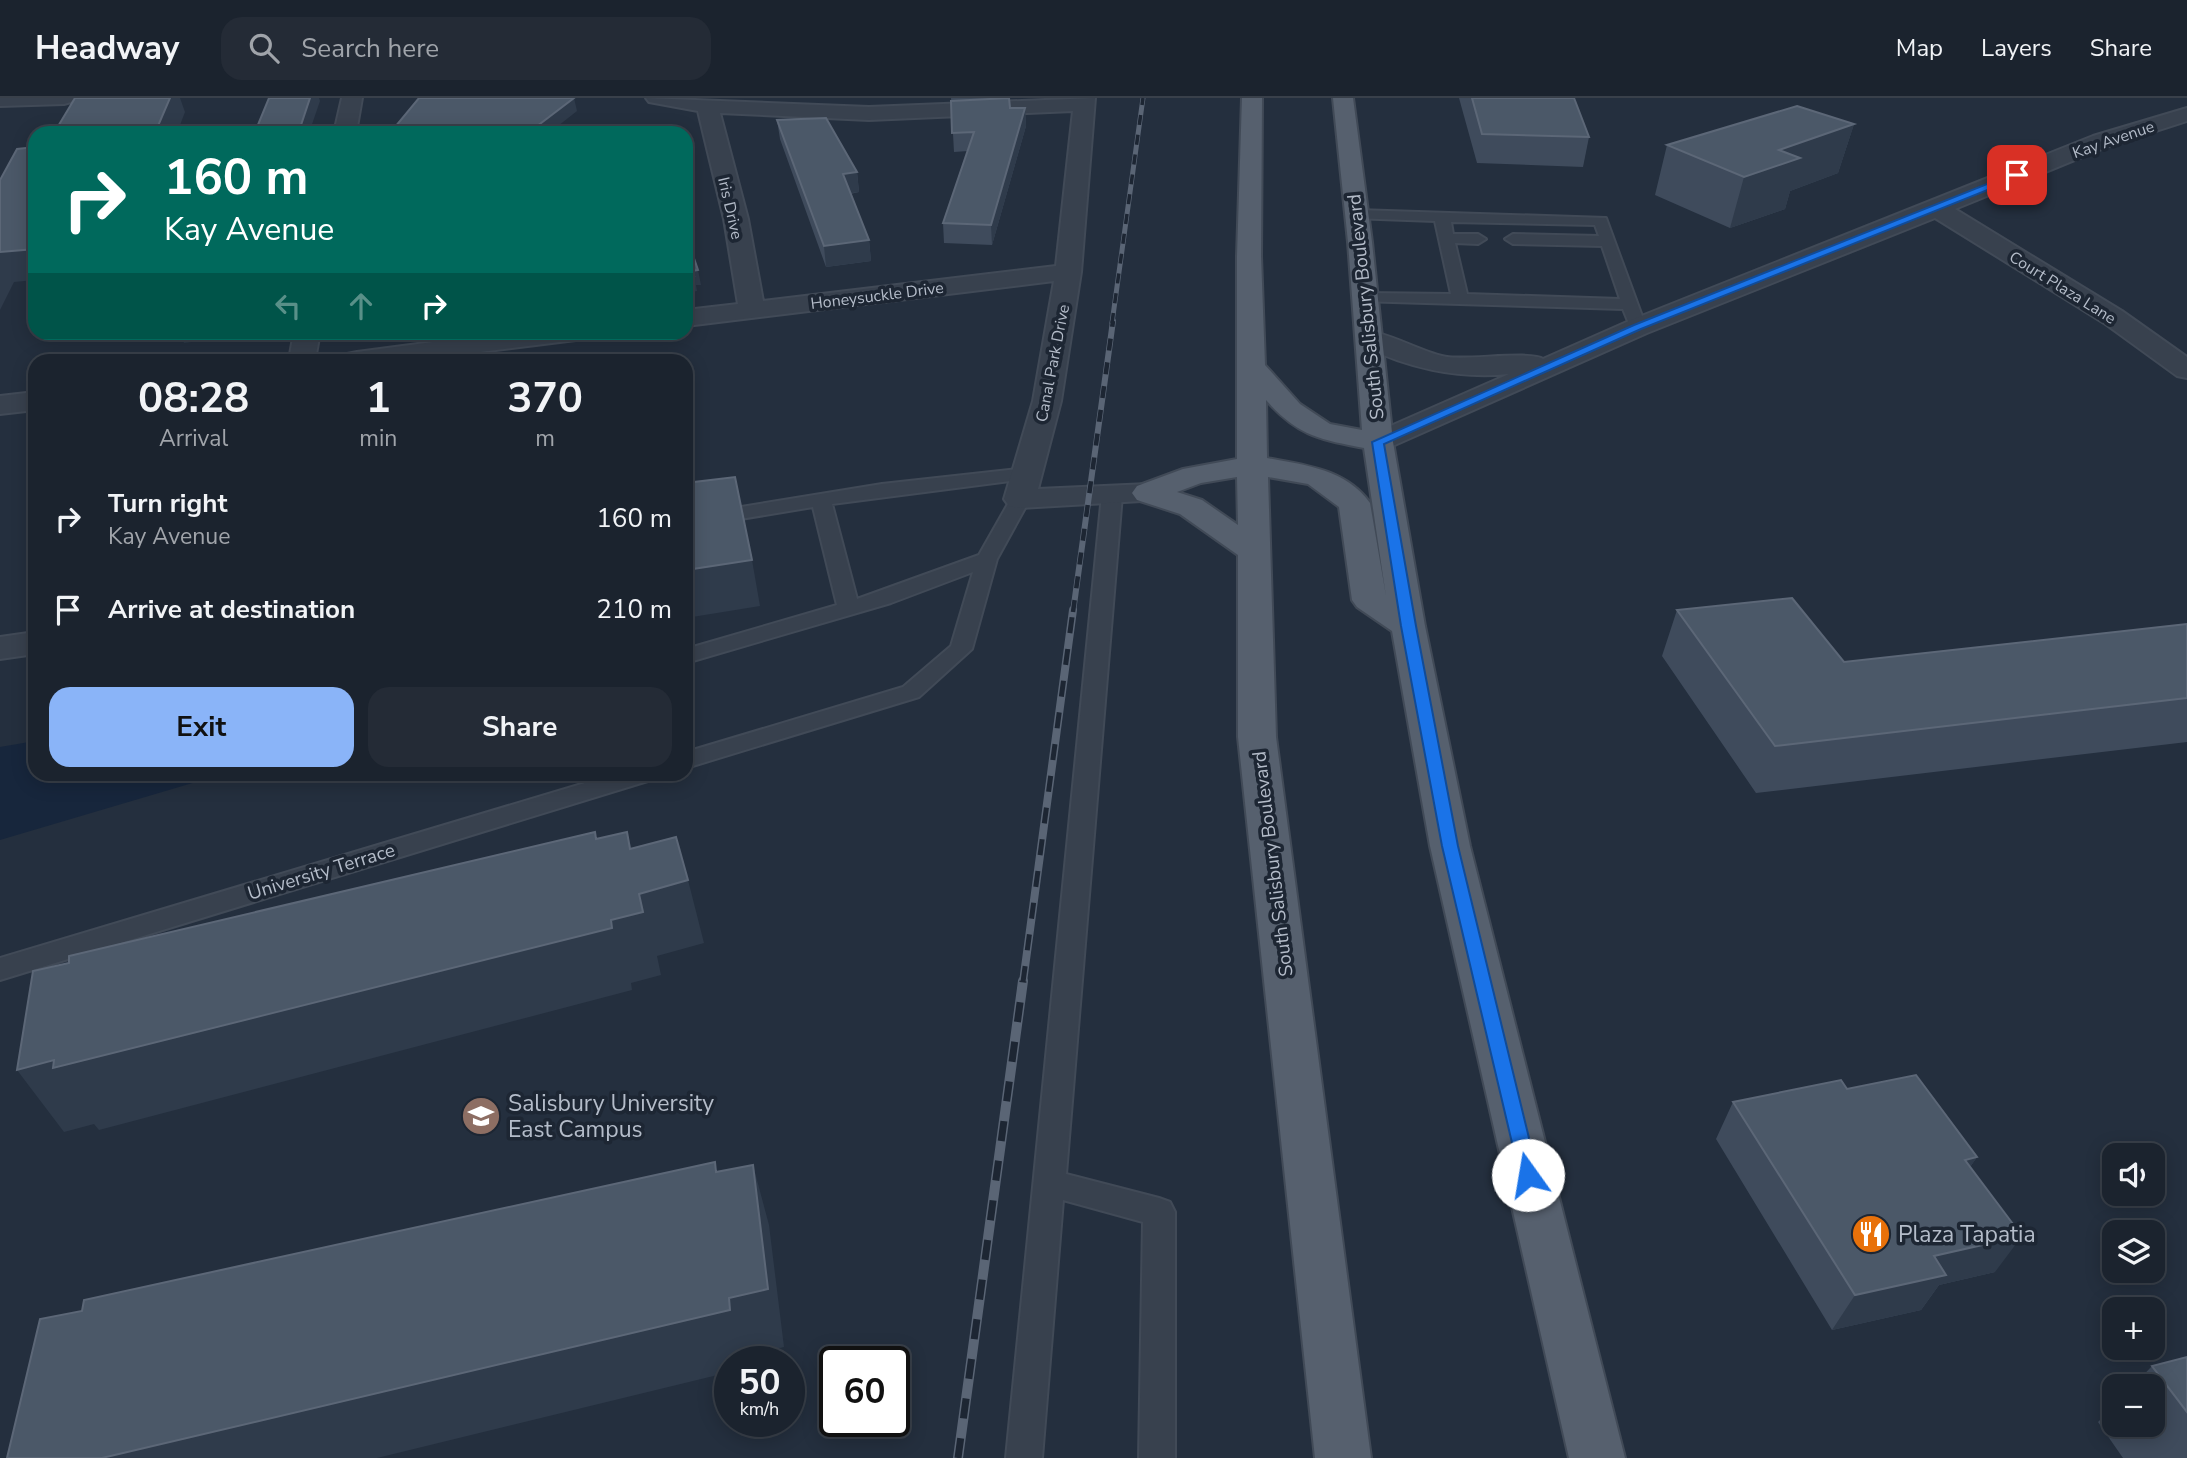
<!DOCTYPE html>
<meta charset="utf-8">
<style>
:root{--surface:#1b232e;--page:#242b36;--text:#f1f3f6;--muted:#a0a4aa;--line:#39404a;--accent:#8ab4f8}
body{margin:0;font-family:"Nunito Sans",sans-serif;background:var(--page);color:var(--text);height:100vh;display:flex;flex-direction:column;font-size:26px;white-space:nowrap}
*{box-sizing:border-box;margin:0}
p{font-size:23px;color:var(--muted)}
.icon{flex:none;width:38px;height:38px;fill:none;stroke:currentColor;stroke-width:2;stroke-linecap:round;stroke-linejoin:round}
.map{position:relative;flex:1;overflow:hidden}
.side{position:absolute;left:28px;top:256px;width:665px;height:427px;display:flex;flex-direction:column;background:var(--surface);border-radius:21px;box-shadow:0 4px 18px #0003,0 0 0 2px var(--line)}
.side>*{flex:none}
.banner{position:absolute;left:28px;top:28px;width:665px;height:214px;border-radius:21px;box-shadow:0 4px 18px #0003,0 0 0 2px var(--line);background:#00695c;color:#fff;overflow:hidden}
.tools{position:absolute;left:2102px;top:1045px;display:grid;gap:14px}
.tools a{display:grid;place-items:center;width:63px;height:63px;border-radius:14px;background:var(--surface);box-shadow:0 4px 18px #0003,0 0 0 2px var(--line);font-size:35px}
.speed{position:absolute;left:714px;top:1248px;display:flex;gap:14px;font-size:35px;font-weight:700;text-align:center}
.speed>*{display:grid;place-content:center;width:91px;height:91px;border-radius:50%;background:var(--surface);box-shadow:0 4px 18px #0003,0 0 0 2px var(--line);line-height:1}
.speed small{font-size:18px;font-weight:400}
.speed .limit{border:4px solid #111;border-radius:10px;background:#fff;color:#111}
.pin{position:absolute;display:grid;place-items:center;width:60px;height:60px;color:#fff;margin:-30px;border-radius:14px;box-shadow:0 4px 10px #0006}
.me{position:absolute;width:77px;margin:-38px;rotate:347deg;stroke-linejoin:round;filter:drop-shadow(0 0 5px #0008)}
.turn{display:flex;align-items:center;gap:24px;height:147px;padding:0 21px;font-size:32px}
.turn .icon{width:91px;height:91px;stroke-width:2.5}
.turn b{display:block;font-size:49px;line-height:60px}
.lanes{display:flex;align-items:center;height:66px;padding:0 21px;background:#0003;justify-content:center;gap:35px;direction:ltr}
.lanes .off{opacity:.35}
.eta{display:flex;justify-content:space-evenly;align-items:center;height:119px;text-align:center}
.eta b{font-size:42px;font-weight:700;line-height:49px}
.button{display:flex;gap:14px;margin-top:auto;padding:14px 21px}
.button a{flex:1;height:80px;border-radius:21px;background:var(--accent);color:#111;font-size:28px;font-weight:700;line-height:80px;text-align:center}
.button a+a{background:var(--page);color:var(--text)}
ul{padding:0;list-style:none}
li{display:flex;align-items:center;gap:21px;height:91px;padding:0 21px}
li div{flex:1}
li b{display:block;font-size:26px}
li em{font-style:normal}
header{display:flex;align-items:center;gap:42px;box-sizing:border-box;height:98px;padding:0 35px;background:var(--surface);border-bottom:2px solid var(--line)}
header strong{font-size:33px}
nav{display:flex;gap:38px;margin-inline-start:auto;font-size:24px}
.search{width:490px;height:63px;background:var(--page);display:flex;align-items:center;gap:18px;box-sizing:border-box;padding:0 24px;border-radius:21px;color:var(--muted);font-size:26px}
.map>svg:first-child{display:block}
.water{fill:#17263c}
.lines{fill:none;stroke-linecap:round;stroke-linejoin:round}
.service-casing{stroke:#414a57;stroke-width:4}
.minor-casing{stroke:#414a57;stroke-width:4}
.primary-casing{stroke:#414a57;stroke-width:4}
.service{fill:#38414e;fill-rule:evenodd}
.minor{fill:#38414e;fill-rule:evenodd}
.primary{fill:#56606e;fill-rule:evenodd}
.rail-far3-casing{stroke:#5a6575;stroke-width:5}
.rail-far2-casing{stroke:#5a6575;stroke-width:6}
.rail-far1-casing{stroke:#5a6575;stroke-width:8}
.rail-casing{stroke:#5a6575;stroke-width:10}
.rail-far3{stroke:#1d2633;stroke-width:3.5;stroke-dasharray:10;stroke-linecap:butt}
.rail-far2{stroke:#1d2633;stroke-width:4.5;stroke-dasharray:12;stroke-linecap:butt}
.rail-far1{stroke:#1d2633;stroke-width:5;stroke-dasharray:16;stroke-linecap:butt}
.rail{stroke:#1d2633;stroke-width:7;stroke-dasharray:20;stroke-linecap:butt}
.wall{fill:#3f4b5c}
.shaded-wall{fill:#2f3b4b}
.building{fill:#4b5868;stroke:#5c6777;stroke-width:2}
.route{fill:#1a73e8;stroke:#114b97;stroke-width:2}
.labels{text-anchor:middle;stroke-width:7;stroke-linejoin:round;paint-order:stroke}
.far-street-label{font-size:16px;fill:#b4bcc9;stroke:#1d2633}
.street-label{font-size:19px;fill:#b4bcc9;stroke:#1d2633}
.near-poi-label{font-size:23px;fill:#b4bcc9;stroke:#1d2633;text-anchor:start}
</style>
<header>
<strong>Headway</strong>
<div class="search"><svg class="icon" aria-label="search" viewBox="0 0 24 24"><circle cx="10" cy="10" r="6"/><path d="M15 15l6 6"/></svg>Search here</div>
<nav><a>Map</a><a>Layers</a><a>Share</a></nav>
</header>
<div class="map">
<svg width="2187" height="1360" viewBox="0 0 2187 1360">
<rect width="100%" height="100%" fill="#242f3e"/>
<path class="water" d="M35,643V676H223L0,742V649Z"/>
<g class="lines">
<g class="service-casing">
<g id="service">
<path d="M1357,112L1606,120L1646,229L1638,234L1632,233L1623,211L1359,203L1357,200L1359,197L1365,195L1451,196L1435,123L1352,120L1349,117L1352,114ZM1451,124L1595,127L1599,138L1513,136L1505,141L1513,146L1602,148L1620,201L1467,196L1455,145L1478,146L1486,141L1478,136H1453Z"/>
<path d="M1027,370L1034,372L1037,376L1034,380L832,406L857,501L979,457L1013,397H1027L1030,401L997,461L972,551L919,599L686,670V654L903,589L951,548L973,474L891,505L686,565V551L837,507L813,409L686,430V418L882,386Z"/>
<path d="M1112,391L1119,393L1122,397L1066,1076L1159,1100L1170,1104L1175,1114V1360H1139L1143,1124L1063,1102L1042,1360H1006L1102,397L1105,393Z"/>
<path d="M615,676H654L651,682L0,882V860Z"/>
</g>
</g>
<g class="minor-casing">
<g id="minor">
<path d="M0,0H74L71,4L64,6L0,8Z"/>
<path d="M342,0H362L356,35H334Z"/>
<path d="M646,0L869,9L1095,0L1081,174L1061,303L1038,391L1148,386L1159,388L1164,395L1159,402L1020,410L1009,408L1004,401L1033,303L1054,183L686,228V212L738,206L724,121L698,13L649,4ZM1073,13L1056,168L763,203L748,121L720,15L869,22Z"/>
<path d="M2187,10V23L2109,48L1955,111L2122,213L2187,259V280L2177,278L2104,225L1935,120L1647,235L1388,350L1378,353L1368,350L1363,344L1368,338L1509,276C1455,281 1408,270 1359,246L1356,240L1359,234C1381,229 1421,255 1447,259C1468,262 1533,253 1543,261L1629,223L2093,38Z"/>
<path d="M294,234H320L315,262H289Z"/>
<path d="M509,234H589L585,240L576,242L417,262H343L347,256L357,254Z"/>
<path d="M35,294V312L0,316V298Z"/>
<path d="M35,534V556L0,561V539Z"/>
</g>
</g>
<g class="primary-casing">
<path id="primary" d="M1242,0H1262L1261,158L1265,267L1300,306L1330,326L1362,332L1348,144L1333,0H1353L1372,144L1393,344L1425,528L1470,748L1625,1360H1569L1430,748L1392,533L1357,509L1352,502L1339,409L1308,386L1268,379L1276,639L1371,1360H1315L1238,639V457L1180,416L1137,402L1132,395L1137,388L1183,371L1237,361V158ZM1266,302C1298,338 1319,341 1364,350L1386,498L1370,405C1346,371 1304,367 1267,360ZM1237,379L1238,427L1202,402L1177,394L1201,385Z"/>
</g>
<use href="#service" class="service"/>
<use href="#minor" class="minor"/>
<use href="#primary" class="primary"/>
<g class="rail-far3-casing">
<path id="rail-far3" d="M1112,225L1143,0"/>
</g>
<g class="rail-far2-casing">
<path id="rail-far2" d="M1073,514L1113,223"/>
</g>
<g class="rail-far1-casing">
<path id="rail-far1" d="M1023,884L1073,512"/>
</g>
<g class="rail-casing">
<path id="rail" d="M958,1360L1023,883"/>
</g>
<use href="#rail-far3" class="rail-far3"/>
<use href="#rail-far2" class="rail-far2"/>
<use href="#rail-far1" class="rail-far1"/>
<use href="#rail" class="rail"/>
</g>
<g class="wall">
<path d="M951,0H1009L1010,10H1025L1026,28L992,147L944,145L943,125L968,53L954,54Z"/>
<path d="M1459,0H1574L1589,39L1583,69L1477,65Z"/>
<path d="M777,22L857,74L859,94L850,96L869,142L871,163L826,169L780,41Z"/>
<path d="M1854,26L1838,75L1790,93L1785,111L1730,130L1655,97L1667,47Z"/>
<path d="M1677,512L1844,564L2187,526V644L1756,695L1662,558Z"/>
<path d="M1847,991L1977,1059L1970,1069L1995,1174L1939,1187L1921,1212L1832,1232L1716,1041L1733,1004Z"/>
<path d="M2187,1259V1360H2123L2098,1324L2114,1308V1326H2152V1288H2133L2152,1268Z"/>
</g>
<g class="shaded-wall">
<path d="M170,0H180L185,14L177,35H155Z"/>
<path d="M310,0H319L320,3L309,35H255V34Z"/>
<path d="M574,0L577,13L549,35H528Z"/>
<path d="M1025,10L1026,28L992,147L991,127Z"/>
<path d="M1854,26L1838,75L1790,93L1785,111L1730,130L1744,79L1779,52Z"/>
<path d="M857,74L859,94L845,96L843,76Z"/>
<path d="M869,142L871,163L826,169L824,148Z"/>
<path d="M35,151V182L14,184L0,212V154Z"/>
<path d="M698,172L701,187H696L697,193L686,195V180L692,173Z"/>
<path d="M180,234H231L230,239L184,245Z"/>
<path d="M752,462L760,508L686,520V472Z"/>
<path d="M627,734L644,794L688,782L704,845L657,858L661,877L631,885L632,892L99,1032L94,1026L64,1034L17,972L611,822L630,751Z"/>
<path d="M1977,1059L1952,1095L1965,1062Z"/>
<path d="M753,1067L769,1127L784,1249L747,1258V1264H730V1274L377,1360H102L729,1200Z"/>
<path d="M2022,1138L1995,1174L1939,1187L1921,1212L1832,1232L1855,1197L1934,1158Z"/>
</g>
<g class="building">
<path d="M75,0H170L155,35H54Z"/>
<path d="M269,0H310L300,30L255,34Z"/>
<path d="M419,0H574L528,35H390Z"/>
<path d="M1009,0L1010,10H1025L991,127L943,125L974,34L952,35L951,3Z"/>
<path d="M1472,0H1574L1589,39L1482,36Z"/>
<path d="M1797,8L1854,26L1779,52L1800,60L1744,79L1667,47Z"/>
<path d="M826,20L857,74L843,76L869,142L824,148L777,22Z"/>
<path d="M35,49V151L0,154V82L17,51Z"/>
<path d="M686,137L698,172L692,173L694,178L686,180Z"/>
<path d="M735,379L752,462L686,472V385Z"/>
<path d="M1792,500L1844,564L2187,526V600L1775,648L1677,512Z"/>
<path d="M595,734L596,741L627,734L630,751L676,739L688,782L639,796L643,814L611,822L612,830L53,970L54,962L17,972L33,873L69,865V858Z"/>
<path d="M1916,977L1977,1059L1965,1062L2022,1138L1934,1158L1946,1177L1855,1197L1733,1004L1841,982L1847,991Z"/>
<path d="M715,1064L716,1074L753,1067L768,1191L729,1200L730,1212L102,1360H7L40,1221L82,1213L84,1202Z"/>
<path d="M2187,1259V1314L2152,1268Z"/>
</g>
<path class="route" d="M2017,74L2022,77L2020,79L1641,231L1384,346L1416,528L1458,748L1538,1077L1535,1083L1528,1086L1521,1083L1442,748L1401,528L1372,344L1634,227Z"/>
<defs>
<g id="university-disc" transform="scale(2.0125)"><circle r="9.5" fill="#8d6e63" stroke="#1d2633"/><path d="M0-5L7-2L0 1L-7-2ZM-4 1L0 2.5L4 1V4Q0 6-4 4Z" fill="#fff"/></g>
<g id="restaurant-disc" transform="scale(2.0125)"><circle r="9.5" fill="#e8710a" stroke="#1d2633"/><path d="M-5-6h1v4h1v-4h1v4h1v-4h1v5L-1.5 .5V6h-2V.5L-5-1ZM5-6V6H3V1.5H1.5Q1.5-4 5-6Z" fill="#fff"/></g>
</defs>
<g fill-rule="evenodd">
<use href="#university-disc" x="481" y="1018"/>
<use href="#restaurant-disc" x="1871" y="1136"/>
</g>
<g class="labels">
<g class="far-street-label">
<text transform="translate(2113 41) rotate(-19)" y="6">Kay Avenue</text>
<text transform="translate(731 110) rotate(77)" y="6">Iris Drive</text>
<text transform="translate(2063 189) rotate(32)" y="6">Court Plaza Lane</text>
<text transform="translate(877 197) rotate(-7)" y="6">Honeysuckle Drive</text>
<text transform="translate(1052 265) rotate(-79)" y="6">Canal Park Drive</text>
</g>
<g class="street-label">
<text transform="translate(1365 209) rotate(-96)" y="7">South Salisbury Boulevard</text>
<text transform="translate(1272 766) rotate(-97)" y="7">South Salisbury Boulevard</text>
<text transform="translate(321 773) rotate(-17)" y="7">University Terrace</text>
</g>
<g class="near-poi-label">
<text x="508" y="1013">Salisbury University<tspan x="508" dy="26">East Campus</tspan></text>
<text x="1898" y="1144">Plaza Tapatia</text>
</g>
</g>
</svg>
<div class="tools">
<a><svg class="icon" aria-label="sound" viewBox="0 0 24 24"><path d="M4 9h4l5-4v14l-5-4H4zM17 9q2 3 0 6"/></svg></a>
<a><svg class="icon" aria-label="layers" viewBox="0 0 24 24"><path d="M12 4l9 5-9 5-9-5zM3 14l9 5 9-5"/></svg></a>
<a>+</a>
<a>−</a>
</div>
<div class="speed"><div>50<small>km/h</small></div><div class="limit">60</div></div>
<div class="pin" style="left:2017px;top:77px;background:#d93025"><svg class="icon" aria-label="arrive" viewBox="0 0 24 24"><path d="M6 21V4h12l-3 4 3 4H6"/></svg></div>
<svg class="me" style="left:1528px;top:1077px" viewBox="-20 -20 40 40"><circle r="19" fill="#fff"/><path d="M0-13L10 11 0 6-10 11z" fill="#1a73e8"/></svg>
<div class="banner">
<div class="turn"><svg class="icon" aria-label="right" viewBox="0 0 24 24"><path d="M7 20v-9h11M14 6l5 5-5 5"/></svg><div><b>160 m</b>Kay Avenue</div></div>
<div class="lanes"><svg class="icon off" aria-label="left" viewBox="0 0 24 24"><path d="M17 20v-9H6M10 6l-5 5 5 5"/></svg><svg class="icon off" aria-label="ahead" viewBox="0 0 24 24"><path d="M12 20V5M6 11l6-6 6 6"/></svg><svg class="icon" aria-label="right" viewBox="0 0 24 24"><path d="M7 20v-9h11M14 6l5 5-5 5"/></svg></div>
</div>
<section class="side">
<div class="eta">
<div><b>08:28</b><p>Arrival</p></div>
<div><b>1</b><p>min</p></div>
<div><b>370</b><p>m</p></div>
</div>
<ul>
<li><svg class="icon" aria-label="right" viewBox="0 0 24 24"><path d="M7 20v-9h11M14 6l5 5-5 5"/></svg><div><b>Turn right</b><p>Kay Avenue</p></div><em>160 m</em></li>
<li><svg class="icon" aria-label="arrive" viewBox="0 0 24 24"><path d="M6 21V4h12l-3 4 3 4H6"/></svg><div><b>Arrive at destination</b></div><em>210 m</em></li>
</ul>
<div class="button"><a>Exit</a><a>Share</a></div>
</section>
</div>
